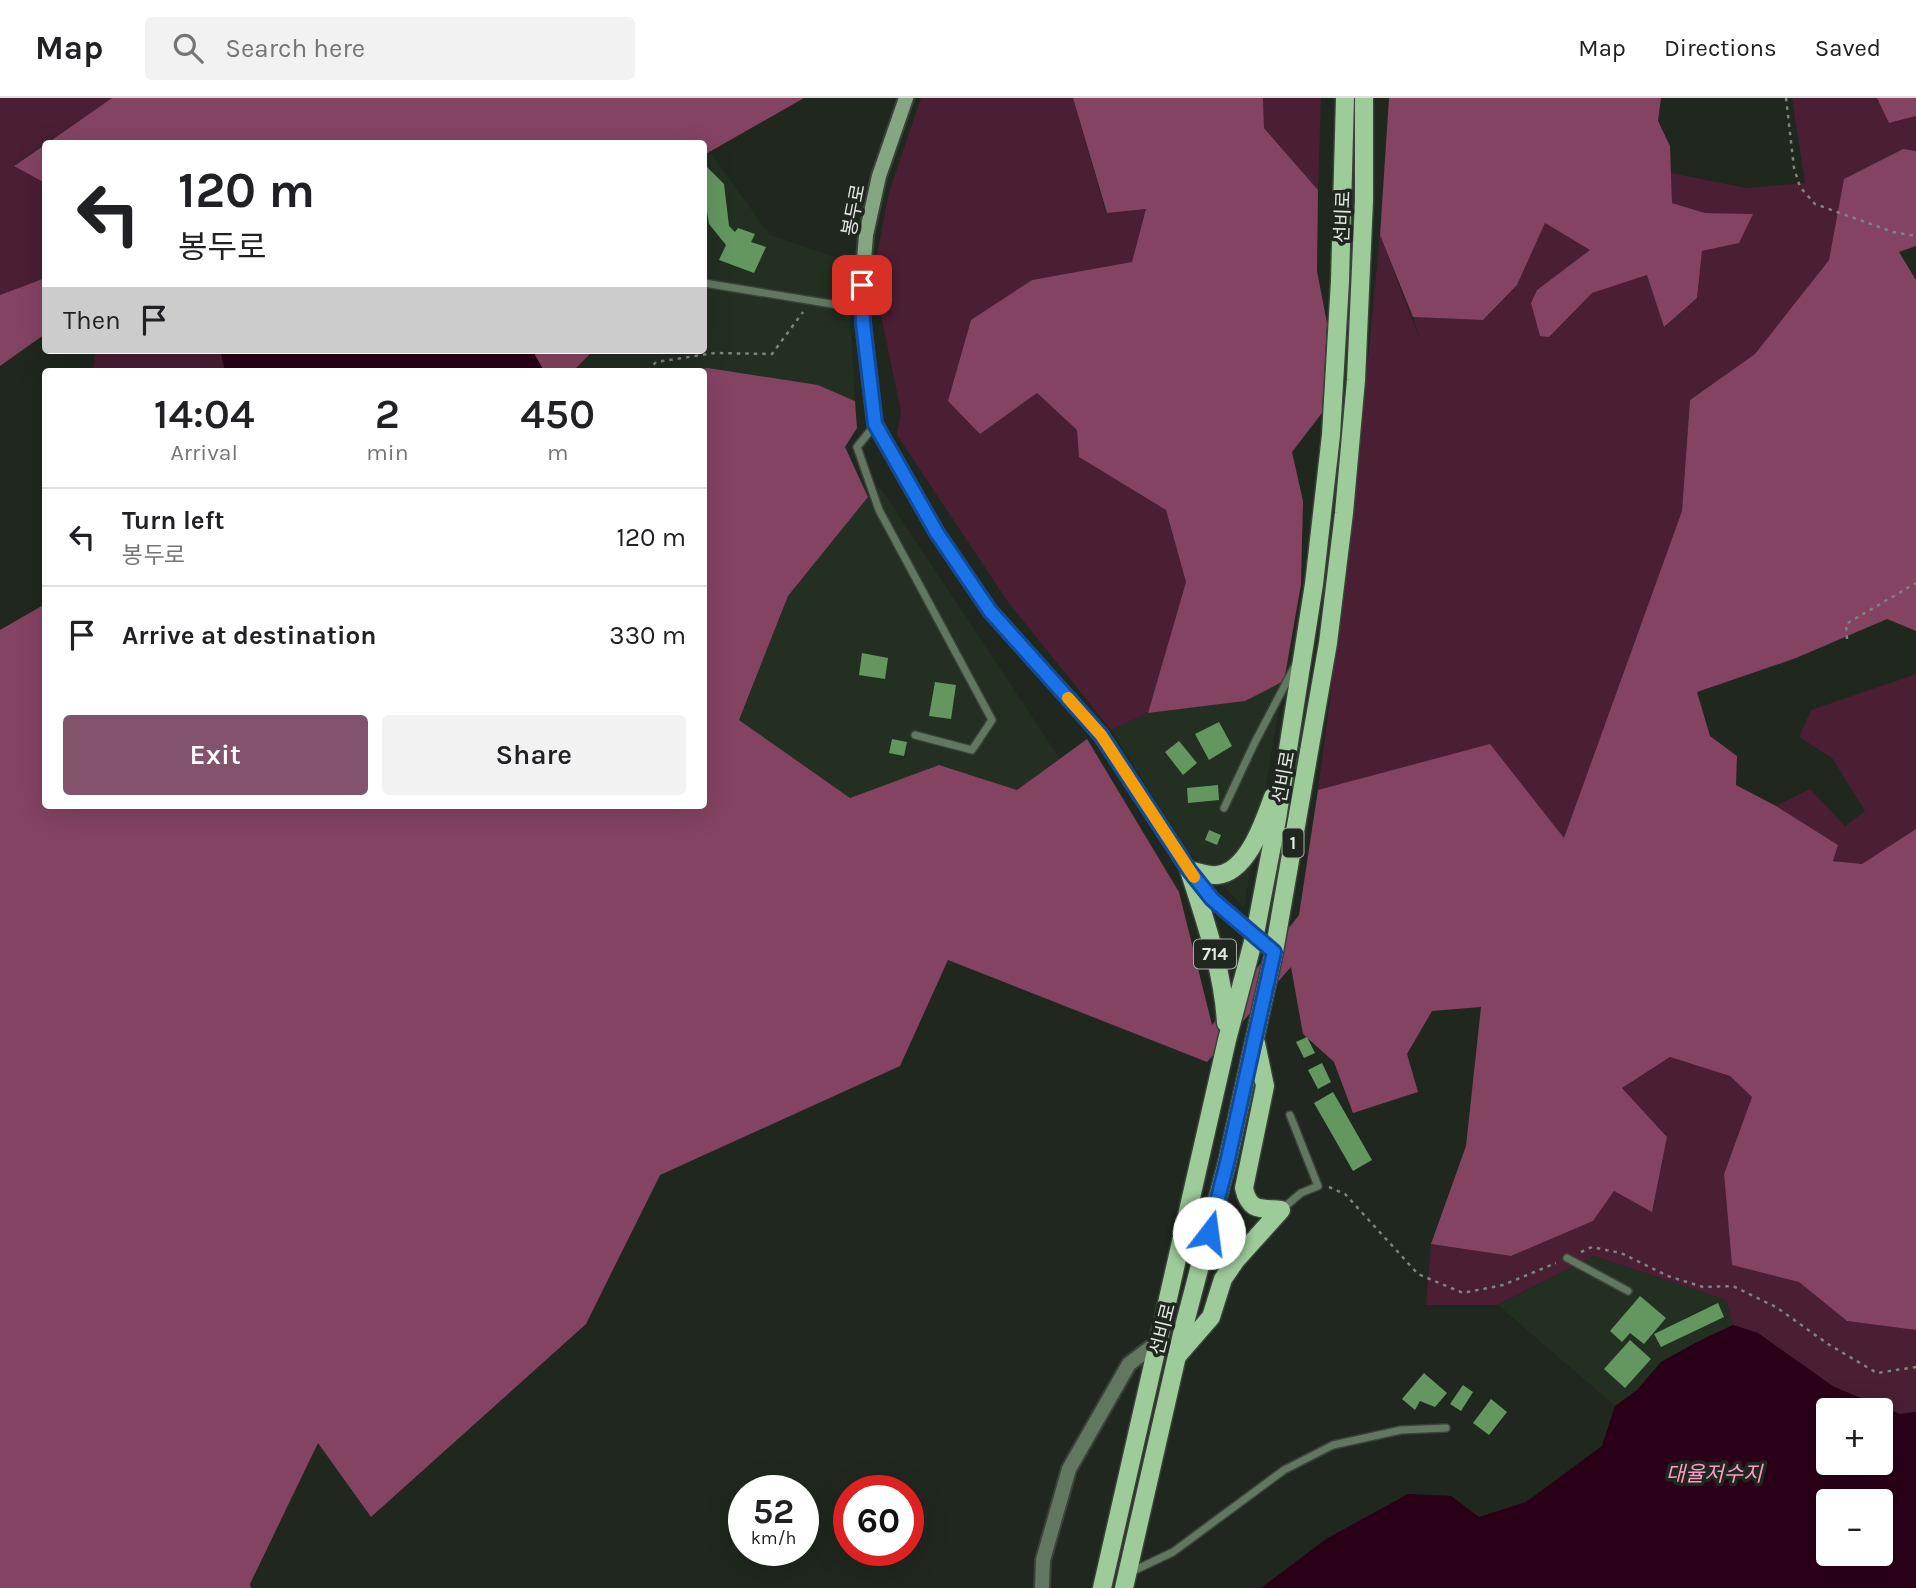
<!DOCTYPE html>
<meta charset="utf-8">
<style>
:root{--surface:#fff;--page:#f2f2f2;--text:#202124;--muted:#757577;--line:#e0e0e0;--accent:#83526b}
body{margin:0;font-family:Karla,"Noto Sans KR",sans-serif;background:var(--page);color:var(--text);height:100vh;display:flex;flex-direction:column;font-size:26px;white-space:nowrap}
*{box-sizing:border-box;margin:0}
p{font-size:23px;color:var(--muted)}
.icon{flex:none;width:38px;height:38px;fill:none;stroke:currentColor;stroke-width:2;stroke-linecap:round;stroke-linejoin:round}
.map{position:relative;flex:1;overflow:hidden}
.drawer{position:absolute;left:42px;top:270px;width:665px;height:441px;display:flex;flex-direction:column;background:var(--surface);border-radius:7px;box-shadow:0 7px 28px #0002}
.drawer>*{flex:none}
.guide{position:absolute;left:42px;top:42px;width:665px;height:214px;border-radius:7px;box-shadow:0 7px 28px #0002;background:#fff;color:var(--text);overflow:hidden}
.buttons{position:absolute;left:1816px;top:1300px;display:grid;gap:14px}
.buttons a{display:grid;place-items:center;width:77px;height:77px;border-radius:7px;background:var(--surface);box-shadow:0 7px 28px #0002;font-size:35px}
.speed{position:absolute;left:728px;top:1377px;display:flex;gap:14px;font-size:35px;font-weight:700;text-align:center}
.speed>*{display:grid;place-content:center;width:91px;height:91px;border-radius:50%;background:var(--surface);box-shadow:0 7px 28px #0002;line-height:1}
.speed small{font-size:18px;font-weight:400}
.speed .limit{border:10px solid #d22;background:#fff;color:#111}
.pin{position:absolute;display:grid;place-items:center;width:60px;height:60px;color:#fff;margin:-30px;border-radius:14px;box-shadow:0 4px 10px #0006}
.me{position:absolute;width:77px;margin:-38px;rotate:15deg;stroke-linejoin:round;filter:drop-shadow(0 0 5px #0008)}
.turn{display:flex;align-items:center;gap:24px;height:147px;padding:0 21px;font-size:32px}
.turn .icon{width:91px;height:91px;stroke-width:2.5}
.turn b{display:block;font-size:49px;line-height:60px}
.then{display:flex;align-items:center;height:66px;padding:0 21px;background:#0003;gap:14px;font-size:26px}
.eta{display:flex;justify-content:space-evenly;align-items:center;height:119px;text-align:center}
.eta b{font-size:42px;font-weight:600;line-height:49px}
.action{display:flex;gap:14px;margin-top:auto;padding:14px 21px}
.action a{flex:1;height:80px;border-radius:7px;background:var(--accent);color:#fff;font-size:28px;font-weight:600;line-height:80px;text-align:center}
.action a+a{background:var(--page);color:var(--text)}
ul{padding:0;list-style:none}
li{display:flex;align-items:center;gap:21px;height:98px;padding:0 21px;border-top:2px solid var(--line)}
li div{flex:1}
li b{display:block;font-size:26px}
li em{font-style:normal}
header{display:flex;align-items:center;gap:42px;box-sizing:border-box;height:98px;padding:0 35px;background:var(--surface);border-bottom:2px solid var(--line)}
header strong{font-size:33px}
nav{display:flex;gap:38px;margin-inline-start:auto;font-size:24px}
.search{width:490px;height:63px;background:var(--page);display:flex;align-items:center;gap:18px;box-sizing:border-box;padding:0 24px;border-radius:7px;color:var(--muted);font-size:26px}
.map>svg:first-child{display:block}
.built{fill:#222f21}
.green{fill:#4a1e33}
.forest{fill:#844361}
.water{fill:#2a0017;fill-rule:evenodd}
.building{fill:#649760}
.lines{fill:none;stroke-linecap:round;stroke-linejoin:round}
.service-casing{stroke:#3a4239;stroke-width:10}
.minor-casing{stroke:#3a4239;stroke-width:18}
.secondary-casing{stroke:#3a4239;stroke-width:18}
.primary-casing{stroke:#3a4239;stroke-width:21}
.path{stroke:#7d847c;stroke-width:2.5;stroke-dasharray:3.5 5;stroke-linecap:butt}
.service{stroke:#627760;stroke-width:7}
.minor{stroke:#627760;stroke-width:14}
.secondary{stroke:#84a681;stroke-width:14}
.primary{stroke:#9ecb9a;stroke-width:18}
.route-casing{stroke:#114b97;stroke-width:18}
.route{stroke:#1a73e8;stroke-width:12}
.slow{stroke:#f59e0b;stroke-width:12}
.labels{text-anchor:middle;stroke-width:7;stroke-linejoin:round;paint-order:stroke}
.shield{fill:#1f271e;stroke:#a8aea7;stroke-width:2}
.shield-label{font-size:18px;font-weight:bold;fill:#e3e8e2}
.street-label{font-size:19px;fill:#e3e8e2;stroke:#1f271e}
.water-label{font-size:21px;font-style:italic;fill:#fc9bc7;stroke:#1f271e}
</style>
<header>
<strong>Map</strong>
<div class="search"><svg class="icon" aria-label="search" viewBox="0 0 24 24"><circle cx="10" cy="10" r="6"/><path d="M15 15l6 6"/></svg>Search here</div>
<nav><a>Map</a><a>Directions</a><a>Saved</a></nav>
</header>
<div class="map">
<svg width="1916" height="1490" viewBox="0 0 1916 1490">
<rect width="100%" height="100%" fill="#1f271e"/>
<g class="built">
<path d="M710,54L770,137L847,163L855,303L818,287L708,270L683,273H573L594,252H704V57Z"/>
<path d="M880,389L1060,661L1017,692L939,667L850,700L739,622L788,498L868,399Z"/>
<path d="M1284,583L1244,809L1186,751L1111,632L1148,615L1245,603Z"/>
<path d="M1594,1158L1726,1202L1733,1227L1697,1244L1661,1264L1637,1292L1615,1308L1498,1207Z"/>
</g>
<g class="green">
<path d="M0,0H112L14,67L45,85V180L0,197Z"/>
<path d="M921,0H1073L1106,115L1147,111L1132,165L1032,182L980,336L1037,295L1077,332L1079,359L1166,412L1186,484L1148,615L1111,632L1008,504L897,337L901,314L882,222L877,156L889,94Z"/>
<path d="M1263,0H1321L1318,92L1264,30Z"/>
<path d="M1792,0H1877L1889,25L1916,18V53L1902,51L1845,81L1829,162L1755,256L1690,302L1682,413L1564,741L1318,692L1349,456L1380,137L1420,242L1413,219L1483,222L1517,187L1545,125L1590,152L1537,192L1592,194L1647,177L1665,229L1697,200L1702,153L1738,145L1752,116L1705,115L1672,105L1671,75L1746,90L1805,85Z"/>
<path d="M96,252H223L221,256L225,273H93Z"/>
<path d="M1916,576V731L1862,767L1833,762L1838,747L1776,708L1810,691L1845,728L1865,713L1832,660L1799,639L1811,612Z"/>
<path d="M1670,959L1730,978L1752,999L1724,1076L1732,1167L1799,1184L1847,1223L1916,1232V1314L1900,1316L1834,1289L1758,1235L1733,1227L1726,1202L1594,1158L1497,1207H1426L1431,1146L1511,1158L1593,1123L1614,1093L1652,1114L1667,1039L1622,990Z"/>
</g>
<g class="forest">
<path d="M112,0H804L704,57V46H46Z"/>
<path d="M1073,0H1263L1264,30L1318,92L1317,173L1327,225L1322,315L1292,354L1303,403L1301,486L1284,583L1245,603L1148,615L1186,484L1166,412L1079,359L1077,332L1037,295L980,336L948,303L971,222L1032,182L1132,164L1146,111L1107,115Z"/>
<path d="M1389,0H1661L1658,23L1670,48L1672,105L1705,115L1753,116L1739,145L1702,153L1697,200L1664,229L1647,177L1592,195L1549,239L1540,238L1531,205L1537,192L1590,152L1545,125L1517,187L1483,222L1413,219L1380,137Z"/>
<path d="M1877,0H1916V18L1889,25Z"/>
<path d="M46,46V85H45L14,68Z"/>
<path d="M1903,51L1916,53V148L1899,154L1916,182V533L1887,521L1796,560L1697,594L1710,638L1737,658L1736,687L1776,708L1838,747L1833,763L1862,766L1916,731V1232L1847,1223L1799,1184L1732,1167L1724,1076L1752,999L1730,978L1670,959L1622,990L1667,1039L1652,1114L1614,1093L1593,1123L1511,1158L1431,1146L1466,1048L1481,909L1432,913L1407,956L1418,994L1353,1015L1334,964L1303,936L1291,869L1207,964L948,862L900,968L660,1077L586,1226L371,1419L318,1345L250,1486L251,1490H0V532L45,506L46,707H704V273H683L708,270L818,287L855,303L857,330L845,349L868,399L788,498L739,622L850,700L939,667L1017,692L1087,641L1179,794L1212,927L1299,817L1318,692L1490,646L1564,740L1682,413L1690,302L1755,256L1829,162L1844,81Z"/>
<path d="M45,180V236L0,268V197Z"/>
<path d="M532,252H594L573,273H544Z"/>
</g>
<g class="water">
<path d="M223,252H532L544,273H225L221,256Z"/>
<path d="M1733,1227L1758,1235L1834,1289L1900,1316L1916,1314V1490H1261L1326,1441L1408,1396L1451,1398L1479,1419L1526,1404L1602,1348L1615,1308L1637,1292L1661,1264L1697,1244ZM1829,1312H1881V1365H1829ZM1829,1404H1881V1456H1829Z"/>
</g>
<g class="building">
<path d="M707,69L724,86L729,128L735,134L738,130L755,136L751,144L766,149L754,175L719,162L726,147L709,126L704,94V73Z"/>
<path d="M862,555L888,560L885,581L859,577Z"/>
<path d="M935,584L956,587L951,621L929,618Z"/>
<path d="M1219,624L1232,648L1209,662L1195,636Z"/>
<path d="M892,641L907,644L904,658L889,655Z"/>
<path d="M1179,643L1197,665L1183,677L1165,654Z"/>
<path d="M1218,687L1219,702L1188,705L1187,690Z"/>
<path d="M1209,732L1221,737L1217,747L1205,742Z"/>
<path d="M1307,939L1315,955L1304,960L1296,944Z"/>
<path d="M1322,965L1331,984L1318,991L1308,972Z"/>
<path d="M1333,994L1372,1062L1353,1073L1314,1005Z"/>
<path d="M1640,1198L1666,1220L1644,1246L1630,1235L1622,1244L1610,1233Z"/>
<path d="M1718,1205L1724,1219L1661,1249L1654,1236Z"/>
<path d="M1630,1242L1651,1261L1625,1290L1604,1271Z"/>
<path d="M1424,1275L1447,1295L1435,1309L1420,1303L1415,1312L1402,1301Z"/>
<path d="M1463,1287L1473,1294L1461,1313L1450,1306Z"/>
<path d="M1491,1301L1507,1314L1489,1337L1473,1325Z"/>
</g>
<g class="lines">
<g class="service-casing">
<g id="service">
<path d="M704,185L862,211"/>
<path d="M875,327L857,349L879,412L992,622L972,652L915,637"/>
<path d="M1224,710L1255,644L1296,566"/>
<path d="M1281,1112L1301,1095L1318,1088L1290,1017"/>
<path d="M1567,1160L1628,1193"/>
<path d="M1131,1474L1173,1454L1284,1372L1333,1347L1401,1332L1446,1330"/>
</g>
</g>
<g class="minor-casing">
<path id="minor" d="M1042,1490L1043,1462L1069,1371L1129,1266L1158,1244"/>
</g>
<g class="secondary-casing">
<path id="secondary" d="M906,0L879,78L866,137L862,187L863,225L875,326L937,435L990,513L1101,637L1189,772L1212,801L1274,854"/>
</g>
<g class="primary-casing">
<g id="primary">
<path d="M1226,925C1223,872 1205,823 1189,772C1198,774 1209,778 1217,777C1248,774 1264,723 1273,699"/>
<path d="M1178,1257L1211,1219L1223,1181L1236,1162L1281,1112C1261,1110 1249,1114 1244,1090L1265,988L1256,945"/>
<path d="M1102,1490L1227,942L1255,836L1277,721L1314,486L1331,337L1340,183L1345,0"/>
<path d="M1124,1490L1182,1236L1227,1065L1274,854L1328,545L1344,415L1356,282L1364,102V0"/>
</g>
</g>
<g class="path">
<path d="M1786,0L1794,70L1800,89L1815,106L1893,134L1916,138"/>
<path d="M648,273L656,264L715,255L772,256L803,214"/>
<path d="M1847,541L1846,526L1916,485"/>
<path d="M1329,1089L1345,1096L1418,1176L1463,1195L1503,1187L1556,1165"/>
<path d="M1581,1154L1592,1149L1621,1155L1668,1178L1703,1189L1733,1188L1776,1209L1828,1246L1877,1275L1916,1269"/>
</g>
<use href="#service" class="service"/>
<use href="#minor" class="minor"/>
<use href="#secondary" class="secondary"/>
<use href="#primary" class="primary"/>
</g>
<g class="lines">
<g class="route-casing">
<path id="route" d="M862,187L863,225L875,326L937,435L990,513L1101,637L1189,772L1212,801L1274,854L1227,1065L1209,1135"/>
</g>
<use href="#route" class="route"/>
<path class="slow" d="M1068,600L1101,637L1194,779"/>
</g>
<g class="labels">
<g class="shield">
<rect x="1282.5" y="730.5" width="21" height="29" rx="5"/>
<rect x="1194" y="841.5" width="42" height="29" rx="5"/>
</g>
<g class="shield-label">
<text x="1293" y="751">1</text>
<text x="1215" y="862">714</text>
</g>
<g class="street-label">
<text transform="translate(853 112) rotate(-79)" y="7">봉두로</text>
<text transform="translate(1342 119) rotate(-88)" y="7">선비로</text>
<text transform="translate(1283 679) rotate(-80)" y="7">선비로</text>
<text transform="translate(1162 1231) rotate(-76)" y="7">선비로</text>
</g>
<g class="water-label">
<text x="1714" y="1383">대율저수지</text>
</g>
</g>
</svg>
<div class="buttons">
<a>+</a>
<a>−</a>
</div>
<div class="speed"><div>52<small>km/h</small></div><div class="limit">60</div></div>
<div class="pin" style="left:862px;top:187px;background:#d93025"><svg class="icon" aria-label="arrive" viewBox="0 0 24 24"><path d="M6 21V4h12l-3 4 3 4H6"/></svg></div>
<svg class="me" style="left:1209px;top:1135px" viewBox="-20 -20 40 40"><circle r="19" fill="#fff"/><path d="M0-13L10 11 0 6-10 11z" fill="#1a73e8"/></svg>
<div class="guide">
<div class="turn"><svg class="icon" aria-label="left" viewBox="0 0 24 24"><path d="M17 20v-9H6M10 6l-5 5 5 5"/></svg><div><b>120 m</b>봉두로</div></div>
<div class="then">Then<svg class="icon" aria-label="arrive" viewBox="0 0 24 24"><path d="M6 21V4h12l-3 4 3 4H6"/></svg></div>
</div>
<section class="drawer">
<div class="eta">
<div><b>14:04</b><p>Arrival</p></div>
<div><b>2</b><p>min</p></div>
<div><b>450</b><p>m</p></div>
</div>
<ul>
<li><svg class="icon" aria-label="left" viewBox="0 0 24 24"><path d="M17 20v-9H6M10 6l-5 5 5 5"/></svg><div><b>Turn left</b><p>봉두로</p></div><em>120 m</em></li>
<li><svg class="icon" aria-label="arrive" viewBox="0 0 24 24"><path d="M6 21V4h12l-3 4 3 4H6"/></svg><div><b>Arrive at destination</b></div><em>330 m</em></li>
</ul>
<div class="action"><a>Exit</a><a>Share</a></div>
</section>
</div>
